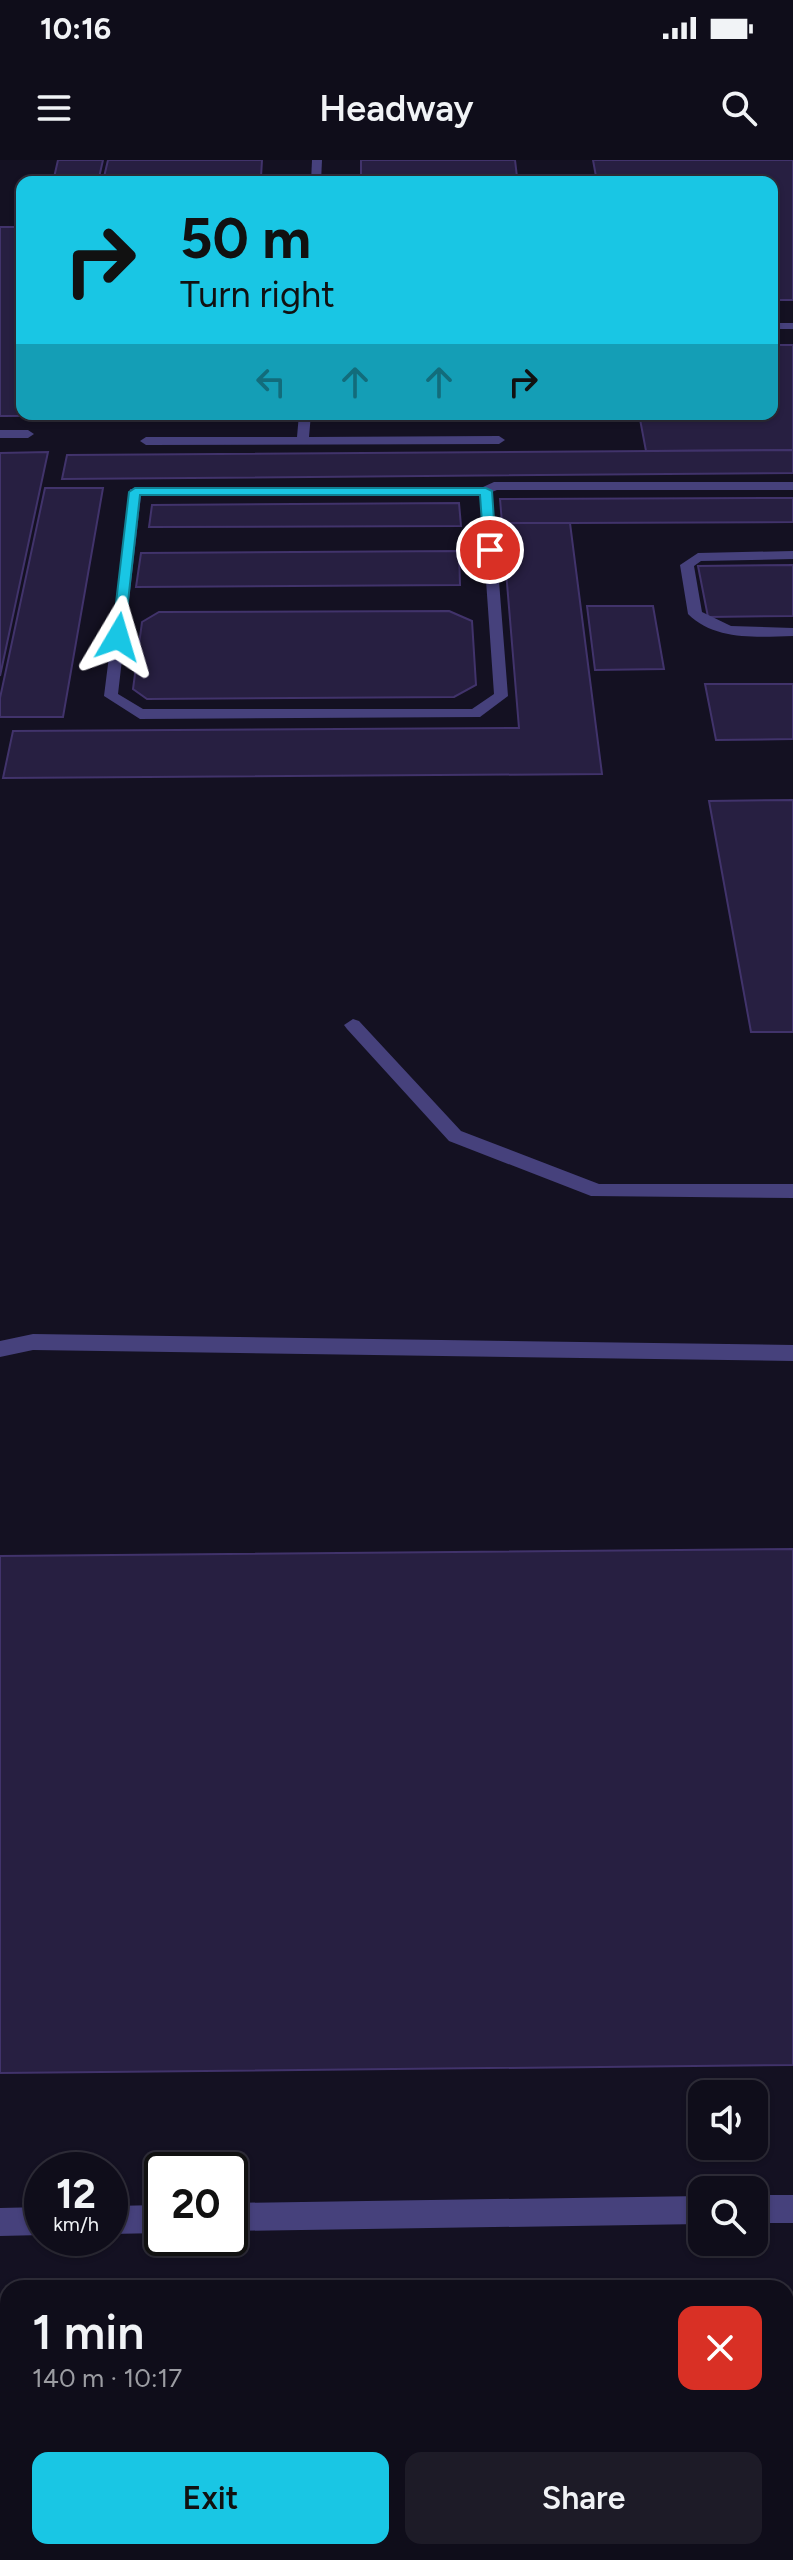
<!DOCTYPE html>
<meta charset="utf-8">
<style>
:root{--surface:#0f0d1a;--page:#1d1b27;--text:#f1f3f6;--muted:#9b9ca2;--line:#2f2d39;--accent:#19c6e4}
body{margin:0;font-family:Figtree,sans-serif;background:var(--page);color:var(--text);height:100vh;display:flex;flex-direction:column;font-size:30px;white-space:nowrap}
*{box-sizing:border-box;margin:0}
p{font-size:26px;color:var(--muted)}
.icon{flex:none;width:44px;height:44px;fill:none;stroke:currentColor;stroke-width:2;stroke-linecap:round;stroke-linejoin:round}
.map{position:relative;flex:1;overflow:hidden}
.side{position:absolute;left:0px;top:2120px;width:794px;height:280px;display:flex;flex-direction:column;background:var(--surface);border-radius:24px 24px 0 0;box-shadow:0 2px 6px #0004,0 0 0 2px var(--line)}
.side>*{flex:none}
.hud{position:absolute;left:16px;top:16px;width:762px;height:244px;border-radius:16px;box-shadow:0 2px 6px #0004,0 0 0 2px var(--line);background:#19c6e4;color:#111;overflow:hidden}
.buttons{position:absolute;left:688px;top:1920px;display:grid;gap:16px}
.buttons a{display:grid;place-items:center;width:80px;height:80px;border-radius:16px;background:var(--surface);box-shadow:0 2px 6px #0004,0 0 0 2px var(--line);font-size:40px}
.speed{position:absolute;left:24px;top:1992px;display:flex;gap:16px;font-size:40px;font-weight:700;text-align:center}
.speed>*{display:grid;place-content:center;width:104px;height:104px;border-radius:50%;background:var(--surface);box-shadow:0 2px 6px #0004,0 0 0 2px var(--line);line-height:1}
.speed small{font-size:20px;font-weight:400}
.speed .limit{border:4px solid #111;border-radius:12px;background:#fff;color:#111}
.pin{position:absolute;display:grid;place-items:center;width:68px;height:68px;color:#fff;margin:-34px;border:4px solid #fff;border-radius:50%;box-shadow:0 2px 8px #0007}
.me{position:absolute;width:88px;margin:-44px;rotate:7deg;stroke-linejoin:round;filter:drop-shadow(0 0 6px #0008)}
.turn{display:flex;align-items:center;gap:28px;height:168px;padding:0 32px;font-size:36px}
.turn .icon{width:104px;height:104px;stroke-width:2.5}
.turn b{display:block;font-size:56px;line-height:68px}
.lanes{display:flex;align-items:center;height:76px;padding:0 32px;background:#0003;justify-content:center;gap:40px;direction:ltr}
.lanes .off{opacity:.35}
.round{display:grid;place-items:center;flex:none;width:84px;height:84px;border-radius:16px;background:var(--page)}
.headline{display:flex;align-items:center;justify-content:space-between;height:136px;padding:0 32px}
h1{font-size:48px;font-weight:600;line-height:60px}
.cta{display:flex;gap:16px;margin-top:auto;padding:16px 32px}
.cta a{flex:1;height:92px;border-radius:16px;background:var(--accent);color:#111;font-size:32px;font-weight:600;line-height:92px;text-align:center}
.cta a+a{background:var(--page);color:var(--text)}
.status{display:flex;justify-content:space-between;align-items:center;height:56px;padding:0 40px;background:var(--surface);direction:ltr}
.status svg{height:22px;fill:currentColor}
header{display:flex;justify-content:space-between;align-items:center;height:104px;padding:0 32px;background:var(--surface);font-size:36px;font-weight:600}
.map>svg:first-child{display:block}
.building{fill:#271f41;stroke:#41336b;stroke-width:2}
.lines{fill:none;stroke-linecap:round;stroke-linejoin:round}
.service{fill:#46417c;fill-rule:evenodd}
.route{fill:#19c6e4;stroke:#108194;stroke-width:2}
</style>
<div class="status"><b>10:16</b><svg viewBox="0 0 49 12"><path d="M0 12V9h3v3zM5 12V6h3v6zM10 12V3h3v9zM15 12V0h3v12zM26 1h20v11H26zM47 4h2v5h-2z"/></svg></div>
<header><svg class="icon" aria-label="menu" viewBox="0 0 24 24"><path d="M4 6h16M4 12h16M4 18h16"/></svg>Headway<svg class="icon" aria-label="search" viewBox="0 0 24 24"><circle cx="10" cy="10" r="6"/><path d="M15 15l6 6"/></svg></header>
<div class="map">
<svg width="793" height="2400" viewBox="0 0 793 2400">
<rect width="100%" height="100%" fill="#141122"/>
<g class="building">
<path d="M58,0H103L98,22H53Z"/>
<path d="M108,0H262L261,17H104Z"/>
<path d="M361,0H515L517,17L361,18Z"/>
<path d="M593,0H793V140H772V22H597Z"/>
<path d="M0,67H22V254L239,255L0,256Z"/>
<path d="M772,185H793V290L646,291L639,254H772Z"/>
<path d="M793,290V313L62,319L67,295Z"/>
<path d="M48,292L0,516V293Z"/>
<path d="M45,328H103L63,557H0V538Z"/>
<path d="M793,338V362L570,363H502L500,339Z"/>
<path d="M459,343L461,366L149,367L152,345Z"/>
<path d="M502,363H570L602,614L3,618L13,571L519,568Z"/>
<path d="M459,391L460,425L136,427L141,393Z"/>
<path d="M793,405V456L708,457L698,406Z"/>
<path d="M587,446H653L664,509L595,510Z"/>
<path d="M449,451L472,461L476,525L454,537L147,539L133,529L142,462L159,452Z"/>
<path d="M705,524H793V579L716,580Z"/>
<path d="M793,640V872H751L709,641Z"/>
<path d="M793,1389V1905L0,1913V1396Z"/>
<path d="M793,2392V2400H157Z"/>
</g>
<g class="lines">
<g class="service">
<path d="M312,0H322L321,22H311Z"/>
<rect x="772" y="163" width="21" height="6"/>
<path d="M299,254H311L309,277L499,276L505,280L499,284L146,285L140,281L146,277H297Z"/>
<path d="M0,270H28L34,274L28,278H0Z"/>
<path d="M494,322H793V330H497L492,332L508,536L480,557L140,559L104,536L130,329L483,327ZM480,335L494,534L472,549H143L118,534L141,336Z"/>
<path d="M793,391V399L701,401L694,406L702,452L731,466L793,468V476C758,477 715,481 688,454L680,405L698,393Z"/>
<path d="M353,859L359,861L461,971L599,1024H793V1038L591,1036L449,981L347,869L344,865Z"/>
<path d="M33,1174L793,1185V1201L33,1190L0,1197V1181Z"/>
<rect x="754" y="2035" width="39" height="28"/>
<path d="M702,2036V2064L230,2071V2043Z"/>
<path d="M162,2045V2073L110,2074V2046Z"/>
<path d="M42,2047V2075L0,2076V2048Z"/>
</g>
</g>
<path class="route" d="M135,328H486L492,331L496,390L490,393L484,390L480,335H140L124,477L118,481L112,477L129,332Z"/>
</svg>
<div class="buttons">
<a><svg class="icon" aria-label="sound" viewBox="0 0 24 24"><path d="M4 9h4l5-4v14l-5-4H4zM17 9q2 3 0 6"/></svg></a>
<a><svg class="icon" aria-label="search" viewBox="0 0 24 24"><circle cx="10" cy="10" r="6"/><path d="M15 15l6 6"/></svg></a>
</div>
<div class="speed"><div>12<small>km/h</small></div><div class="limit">20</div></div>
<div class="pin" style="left:490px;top:390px;background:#d93025"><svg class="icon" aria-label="arrive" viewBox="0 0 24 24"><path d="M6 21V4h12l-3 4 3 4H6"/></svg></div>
<svg class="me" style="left:118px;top:477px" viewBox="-20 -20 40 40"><path d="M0-17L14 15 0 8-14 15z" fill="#19c6e4" stroke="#fff" stroke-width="4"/></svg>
<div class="hud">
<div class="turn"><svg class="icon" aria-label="right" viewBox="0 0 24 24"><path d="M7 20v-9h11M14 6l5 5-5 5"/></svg><div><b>50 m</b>Turn right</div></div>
<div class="lanes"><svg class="icon off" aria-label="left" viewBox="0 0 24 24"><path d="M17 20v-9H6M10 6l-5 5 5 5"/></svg><svg class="icon off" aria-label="ahead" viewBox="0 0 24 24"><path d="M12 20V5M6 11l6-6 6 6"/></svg><svg class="icon off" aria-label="ahead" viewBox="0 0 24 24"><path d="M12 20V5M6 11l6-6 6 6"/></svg><svg class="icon" aria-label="right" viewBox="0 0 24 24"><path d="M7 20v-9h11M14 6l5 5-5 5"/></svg></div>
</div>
<section class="side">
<div class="headline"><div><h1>1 min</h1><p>140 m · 10:17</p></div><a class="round" style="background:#d93025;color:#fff"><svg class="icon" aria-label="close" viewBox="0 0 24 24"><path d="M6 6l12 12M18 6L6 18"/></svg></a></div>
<div class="cta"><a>Exit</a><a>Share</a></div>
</section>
</div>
